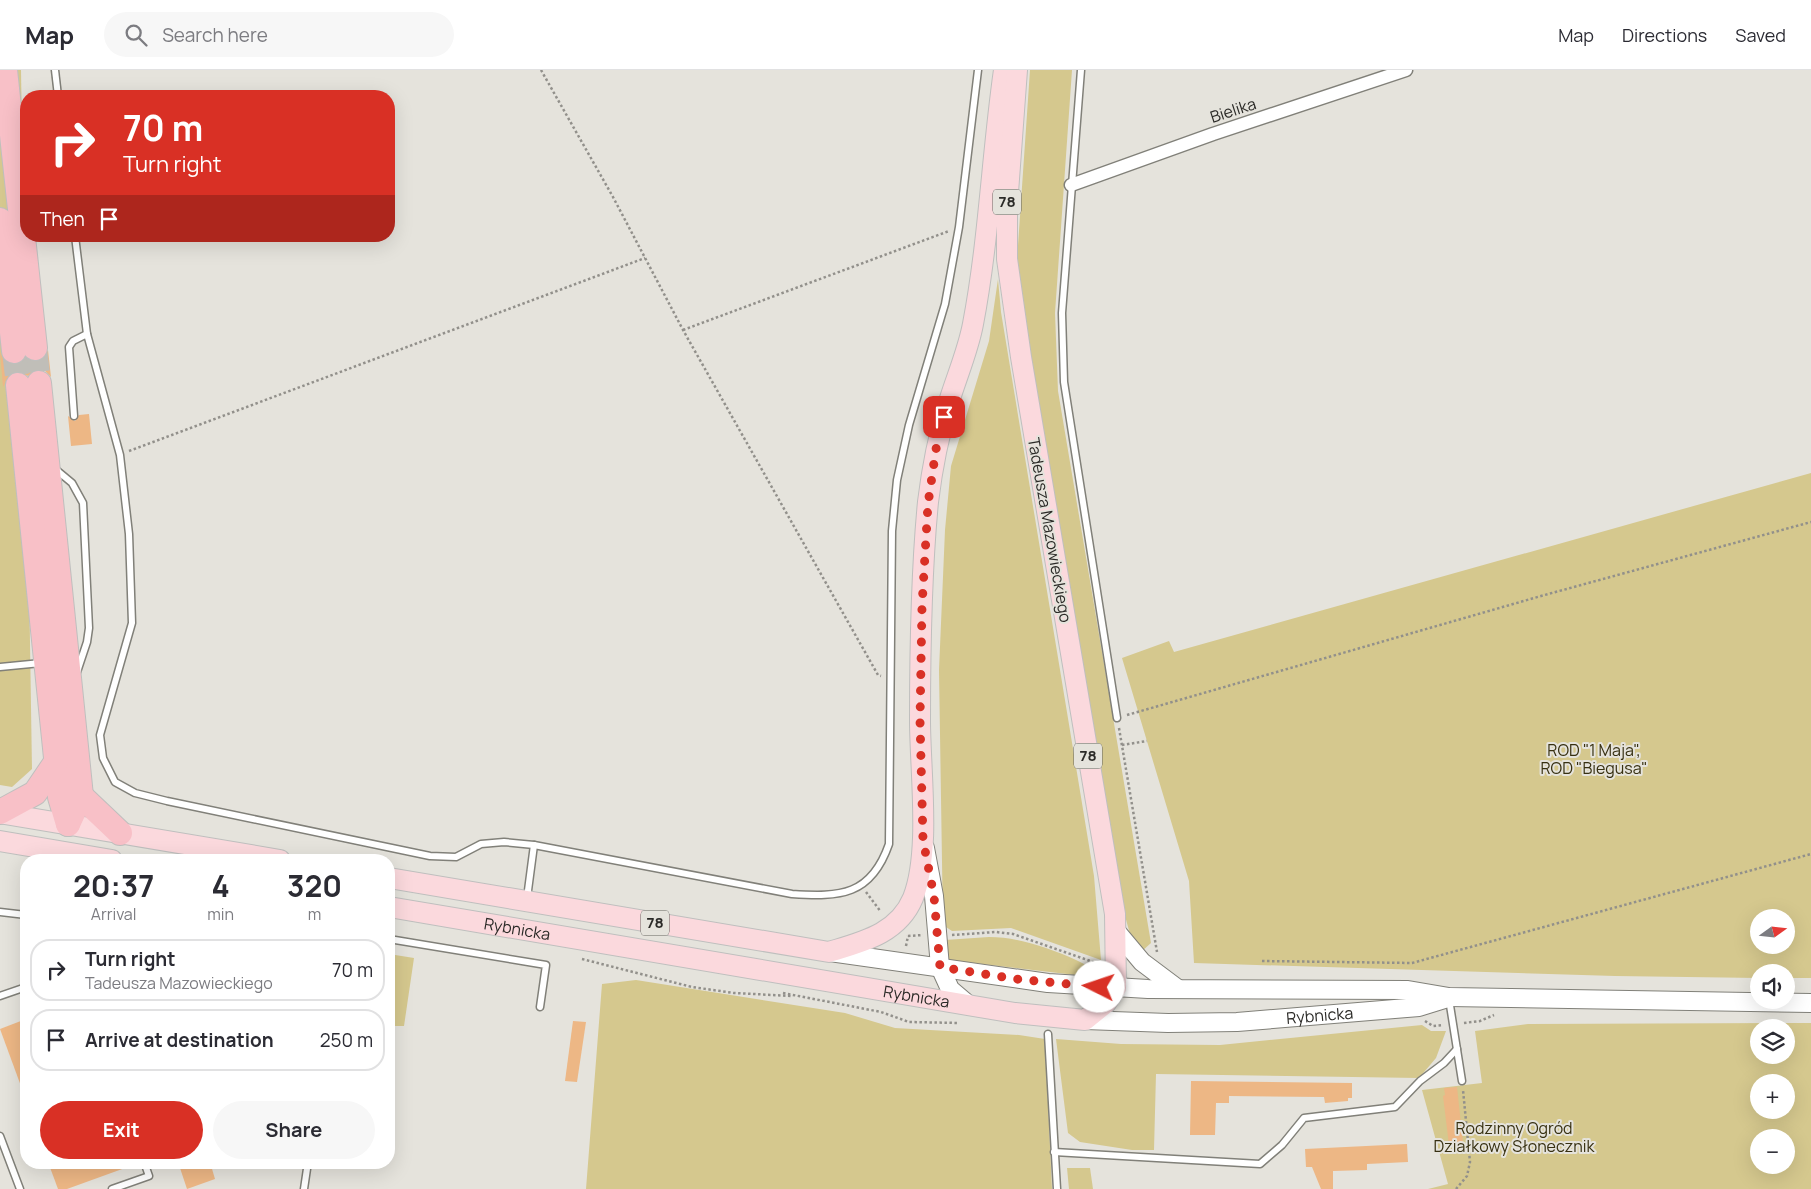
<!DOCTYPE html>
<meta charset="utf-8">
<style>
:root{--surface:#fff;--page:#f7f7f7;--text:#2b2b33;--muted:#7c7c81;--line:#e1e1e2;--accent:#d93025}
body{margin:0;font-family:Manrope,sans-serif;background:var(--page);color:var(--text);height:100vh;display:flex;flex-direction:column;font-size:19px;white-space:nowrap}
*{box-sizing:border-box;margin:0}
p{font-size:16px;color:var(--muted)}
.icon{flex:none;width:28px;height:28px;fill:none;stroke:currentColor;stroke-width:2;stroke-linecap:round;stroke-linejoin:round}
.map{position:relative;flex:1;overflow:hidden}
.drawer{position:absolute;left:20px;top:784px;width:375px;height:315px;display:flex;flex-direction:column;background:var(--surface);border-radius:20px;box-shadow:0 5px 20px #0002}
.drawer>*{flex:none}
.hud{position:absolute;left:20px;top:20px;width:375px;height:152px;border-radius:20px;box-shadow:0 5px 20px #0002;background:#d93025;color:#fff;overflow:hidden}
.needle{width:32px;rotate:75deg}
.tools{position:absolute;left:1750px;top:839px;display:grid;gap:10px}
.tools a{display:grid;place-items:center;width:45px;height:45px;border-radius:50%;background:var(--surface);box-shadow:0 5px 20px #0002;font-size:25px}
.pin{position:absolute;display:grid;place-items:center;width:42px;height:42px;color:#fff;margin:-21px;border-radius:10px;box-shadow:0 2px 8px #0006}
.me{position:absolute;width:55px;margin:-28px;rotate:274deg;stroke-linejoin:round;filter:drop-shadow(0 0 4px #0008)}
.turn{display:flex;align-items:center;gap:18px;height:105px;padding:0 20px;font-size:22px}
.turn .icon{width:65px;height:65px;stroke-width:2.5}
.turn b{display:block;font-size:35px;line-height:42px}
.then{display:flex;align-items:center;height:48px;padding:0 20px;background:#0003;gap:10px;font-size:19px}
.eta{display:flex;justify-content:space-evenly;align-items:center;height:85px;text-align:center}
.eta b{font-size:30px;font-weight:700;line-height:35px}
.action{display:flex;gap:10px;margin-top:auto;padding:10px 20px}
.action a{flex:1;height:58px;border-radius:30px;background:var(--accent);color:#fff;font-size:20px;font-weight:700;line-height:58px;text-align:center}
.action a+a{background:var(--page);color:var(--text)}
ul{padding:0;list-style:none}
li{display:flex;align-items:center;gap:15px;height:62px;margin:0 10px 8px;padding:0 10px;border:2px solid var(--line);border-radius:20px}
li div{flex:1}
li b{display:block;font-size:19px}
li em{font-style:normal}
header{display:flex;align-items:center;gap:30px;box-sizing:border-box;height:70px;padding:0 25px;background:var(--surface);border-bottom:1px solid var(--line)}
header strong{font-size:24px}
nav{display:flex;gap:28px;margin-inline-start:auto;font-size:18px}
.search{width:350px;height:45px;background:var(--page);display:flex;align-items:center;gap:12px;box-sizing:border-box;padding:0 18px;border-radius:28px;color:var(--muted);font-size:19px}
.map>svg:first-child{display:block}
.green{fill:#d5c88e;fill-rule:evenodd}
.building{fill:#edb785}
.lines{fill:none;stroke-linecap:round;stroke-linejoin:round}
.highway-tunnel{stroke:#c0beb8;stroke-width:24;stroke-dasharray:24 12;stroke-linecap:butt}
.lane-casing{stroke:#818079;stroke-width:9}
.street-casing{stroke:#818079;stroke-width:15}
.secondary-casing{stroke:#818079;stroke-width:20}
.primary-casing{stroke:#bfbfbe;stroke-width:22}
.highway-casing{stroke:#bfbfbe;stroke-width:26}
.path{stroke:#92908b;stroke-width:2.5;stroke-dasharray:2.5 2.5;stroke-linecap:butt}
.lane{stroke:#fff;stroke-width:6}
.street{stroke:#fff;stroke-width:12}
.secondary{stroke:#fff;stroke-width:18}
.primary{stroke:#fbd9dd;stroke-width:20}
.highway{stroke:#f8c0c7;stroke-width:24}
.route{stroke:#d93025;stroke-width:9;stroke-dasharray:0 16.2}
.labels{text-anchor:middle;stroke-width:4;stroke-linejoin:round;paint-order:stroke}
.shield{fill:#e5e3dc;stroke:#63625d;stroke-width:1}
.shield-label{font-size:15px;font-weight:bold;fill:#2b2a27}
.street-label{font-size:16px;fill:#2b2a27;stroke:#e5e3dc}
.park-label{font-size:16px;fill:#373011;stroke:#e5e3dc}
</style>
<header>
<strong>Map</strong>
<div class="search"><svg class="icon" aria-label="search" viewBox="0 0 24 24"><circle cx="10" cy="10" r="6"/><path d="M15 15l6 6"/></svg>Search here</div>
<nav><a>Map</a><a>Directions</a><a>Saved</a></nav>
</header>
<div class="map">
<svg width="1811" height="1119" viewBox="0 0 1811 1119">
<rect width="100%" height="100%" fill="#e5e3dc"/>
<g class="green">
<path d="M0,0H21L32,699L12,717L0,715Z"/>
<path d="M1030,0H1072L1055,243L1058,321L1151,873L1141,882L1130,864L1125,846L1028,273L1017,190Z"/>
<path d="M998,209L1001,242L1094,806L1101,890L1011,858L952,861L943,855L939,600L945,460L951,396L989,271Z"/>
<path d="M1811,403V908H1786V902H1759V908L1615,906L1194,893L1189,811L1122,588L1169,571L1174,582ZM1759,848H1786V875H1759Z"/>
<path d="M989,867C1018,867 1049,878 1076,890C1086,894 1093,901 1104,904L1101,908L949,890L945,870Z"/>
<path d="M389,884L414,888L404,956H389Z"/>
<path d="M636,910L845,943L895,958L1019,965L1045,969L1052,1119H586L602,914Z"/>
<path d="M1811,953V1119H1428L1448,1114L1422,1020L1482,1013L1475,961L1528,954ZM1759,958H1786V985H1759ZM1759,1012H1786V1040H1759ZM1759,1068H1786V1095H1759Z"/>
<path d="M1422,955L1431,961H1446L1436,988L1419,1008L1156,1004L1154,1080H1132L1080,1072L1068,1063L1056,969L1121,974L1220,975Z"/>
<path d="M1067,1098H1090L1093,1119H1069Z"/>
</g>
<g class="building">
<path d="M48,280L51,307L45,301L38,299L28,306L16,301L10,304L3,317L0,282L3,289L15,295L26,288L36,292L43,289Z"/>
<path d="M89,344L92,374L71,376L68,346L75,351L79,345Z"/>
<path d="M26,949V1027H25L0,959Z"/>
<path d="M573,951L586,952L577,1012L565,1011Z"/>
<path d="M1191,1011L1352,1013V1028H1348V1031L1325,1033L1324,1027L1229,1026V1033H1216L1215,1065H1190Z"/>
<path d="M1457,1017L1463,1073L1449,1075L1443,1026L1445,1025L1444,1018Z"/>
<path d="M1407,1074L1408,1092L1367,1094V1100L1333,1101V1119H1321L1312,1097H1306L1305,1079Z"/>
<path d="M48,1092H136V1094L67,1119H58Z"/>
<path d="M178,1092H210L215,1109L187,1119Z"/>
</g>
<g class="lines">
<g class="highway-tunnel">
<path d="M35,278L39,313"/>
<path d="M14,281L18,315"/>
</g>
<g class="lane-casing">
<g id="lane">
<path d="M55,0L58,26"/>
<path d="M1081,0L1062,243L1064,312L1117,648"/>
<path d="M75,166L87,264L120,385L129,464L132,553L100,665L103,688L115,712L135,723L167,731L430,786L456,787L481,774L504,772L534,775L792,824C840,827 871,826 889,774L892,461L897,410L909,355L945,234L959,157L978,0"/>
<path d="M74,346L69,277L73,271L87,264"/>
<path d="M54,398L72,413L83,433L89,558L87,572L77,602"/>
<path d="M0,597L41,593"/>
<path d="M527,828L534,775"/>
<path d="M0,842L26,845"/>
<path d="M389,869L546,895L540,937"/>
<path d="M0,926L26,917"/>
<path d="M1449,929L1462,1011"/>
<path d="M1048,964L1057,1119"/>
<path d="M0,1066L20,1119"/>
<path d="M1054,1082L1260,1094L1282,1075L1304,1048L1395,1037L1420,1011L1444,993L1457,979"/>
<path d="M112,1119L149,1106L144,1092"/>
<path d="M304,1119L308,1092"/>
</g>
</g>
<g class="street-casing">
<path id="street" d="M1071,115L1213,64L1406,0"/>
</g>
<g class="secondary-casing">
<g id="secondary">
<path d="M925,778L934,826L940,897L950,919L970,936"/>
<path d="M1116,861L1142,892L1178,919"/>
<path d="M830,882L1048,913L1148,919L1408,920L1449,927L1811,933"/>
<path id="s1" d="M1085,950L1168,953L1237,952L1419,937L1448,928"/>
</g>
</g>
<g class="primary-casing">
<g id="primary">
<path d="M0,743L280,790"/>
<path d="M0,771L112,790"/>
<path d="M389,808L829,882C862,872 898,864 913,828C931,782 920,701 920,650C920,578 921,504 928,432C932,399 938,367 948,335C956,308 968,281 973,254C989,170 992,84 1004,0"/>
<path id="s2" d="M389,837L1015,943L1085,950L1106,933L1116,918L1115,844L1021,287L1007,189V136L1017,0"/>
</g>
</g>
<g class="highway-casing">
<g id="highway">
<path d="M5,0L35,278"/>
<path d="M0,150L14,281"/>
<path d="M39,313L81,726L68,754"/>
<path d="M18,315L60,727L68,754"/>
<path d="M81,726L120,763"/>
<path d="M0,742L35,723L56,692"/>
</g>
</g>
<g class="path">
<path d="M541,0L613,127L683,260L878,605L881,606"/>
<path d="M683,260L949,161"/>
<path d="M129,381L645,188"/>
<path d="M1127,645L1541,526L1811,452"/>
<path d="M1119,658L1157,882"/>
<path d="M1122,675L1147,671"/>
<path d="M866,822L881,842"/>
<path d="M952,865L996,862L1013,864L1099,894"/>
<path d="M908,866L923,865"/>
<path d="M906,876L908,866"/>
<path d="M582,889L692,917L734,923L792,926"/>
<path d="M1262,891L1412,893L1811,784"/>
<path d="M783,923L881,942L909,952L959,953"/>
<path d="M1425,951L1433,956L1443,955"/>
<path d="M1464,953L1480,951L1494,945"/>
<path d="M1456,1119L1467,1106L1470,1092L1463,1020"/>
</g>
<use href="#lane" class="lane"/>
<use href="#street" class="street"/>
<use href="#secondary" class="secondary"/>
<use href="#primary" class="primary"/>
<use href="#highway" class="highway"/>
</g>
<g class="lines">
<path class="route" d="M944,347L936,379L928,434L922,536L920,650L923,770L934,826L940,897L1016,909L1099,917"/>
</g>
<g class="labels">
<g class="shield">
<rect x="993" y="119.5" width="28" height="25" rx="4"/>
<rect x="1074" y="673.5" width="28" height="25" rx="4"/>
<rect x="641" y="840.5" width="28" height="25" rx="4"/>
</g>
<g class="shield-label">
<text x="1007" y="137">78</text>
<text x="1088" y="691">78</text>
<text x="655" y="858">78</text>
</g>
<g class="street-label">
<text transform="translate(1233 40) rotate(-18)" y="6">Bielika</text>
<text transform="translate(1050 460) rotate(80)" y="6">Tadeusza Mazowieckiego</text>
<text dy="6" stroke="none"><textPath href="#s2" startOffset="130">Rybnicka</textPath></text>
<text dy="6" stroke="none"><textPath href="#s2" startOffset="535">Rybnicka</textPath></text>
<text dy="6" stroke="none"><textPath href="#s1" startOffset="235">Rybnicka</textPath></text>
</g>
<g class="park-label">
<text x="1594" y="686">ROD "1 Maja",<tspan x="1594" dy="18">ROD "Biegusa"</tspan></text>
<text x="1514" y="1064">Rodzinny Ogród<tspan x="1514" dy="18">Działkowy Słonecznik</tspan></text>
</g>
</g>
</svg>
<div class="tools">
<a><svg class="needle" viewBox="-14 -14 28 28"><path d="M0-13l5 13h-10z" fill="#e53935"/><path d="M0 13l5-13h-10z" fill="#7c7c81"/></svg></a>
<a><svg class="icon" aria-label="sound" viewBox="0 0 24 24"><path d="M4 9h4l5-4v14l-5-4H4zM17 9q2 3 0 6"/></svg></a>
<a><svg class="icon" aria-label="layers" viewBox="0 0 24 24"><path d="M12 4l9 5-9 5-9-5zM3 14l9 5 9-5"/></svg></a>
<a>+</a>
<a>−</a>
</div>
<div class="pin" style="left:944px;top:347px;background:#d93025"><svg class="icon" aria-label="arrive" viewBox="0 0 24 24"><path d="M6 21V4h12l-3 4 3 4H6"/></svg></div>
<svg class="me" style="left:1099px;top:917px" viewBox="-20 -20 40 40"><circle r="19" fill="#fff"/><path d="M0-13L10 11 0 6-10 11z" fill="#d93025"/></svg>
<div class="hud">
<div class="turn"><svg class="icon" aria-label="right" viewBox="0 0 24 24"><path d="M7 20v-9h11M14 6l5 5-5 5"/></svg><div><b>70 m</b>Turn right</div></div>
<div class="then">Then<svg class="icon" aria-label="arrive" viewBox="0 0 24 24"><path d="M6 21V4h12l-3 4 3 4H6"/></svg></div>
</div>
<section class="drawer">
<div class="eta">
<div><b>20:37</b><p>Arrival</p></div>
<div><b>4</b><p>min</p></div>
<div><b>320</b><p>m</p></div>
</div>
<ul>
<li><svg class="icon" aria-label="right" viewBox="0 0 24 24"><path d="M7 20v-9h11M14 6l5 5-5 5"/></svg><div><b>Turn right</b><p>Tadeusza Mazowieckiego</p></div><em>70 m</em></li>
<li><svg class="icon" aria-label="arrive" viewBox="0 0 24 24"><path d="M6 21V4h12l-3 4 3 4H6"/></svg><div><b>Arrive at destination</b></div><em>250 m</em></li>
</ul>
<div class="action"><a>Exit</a><a>Share</a></div>
</section>
</div>
